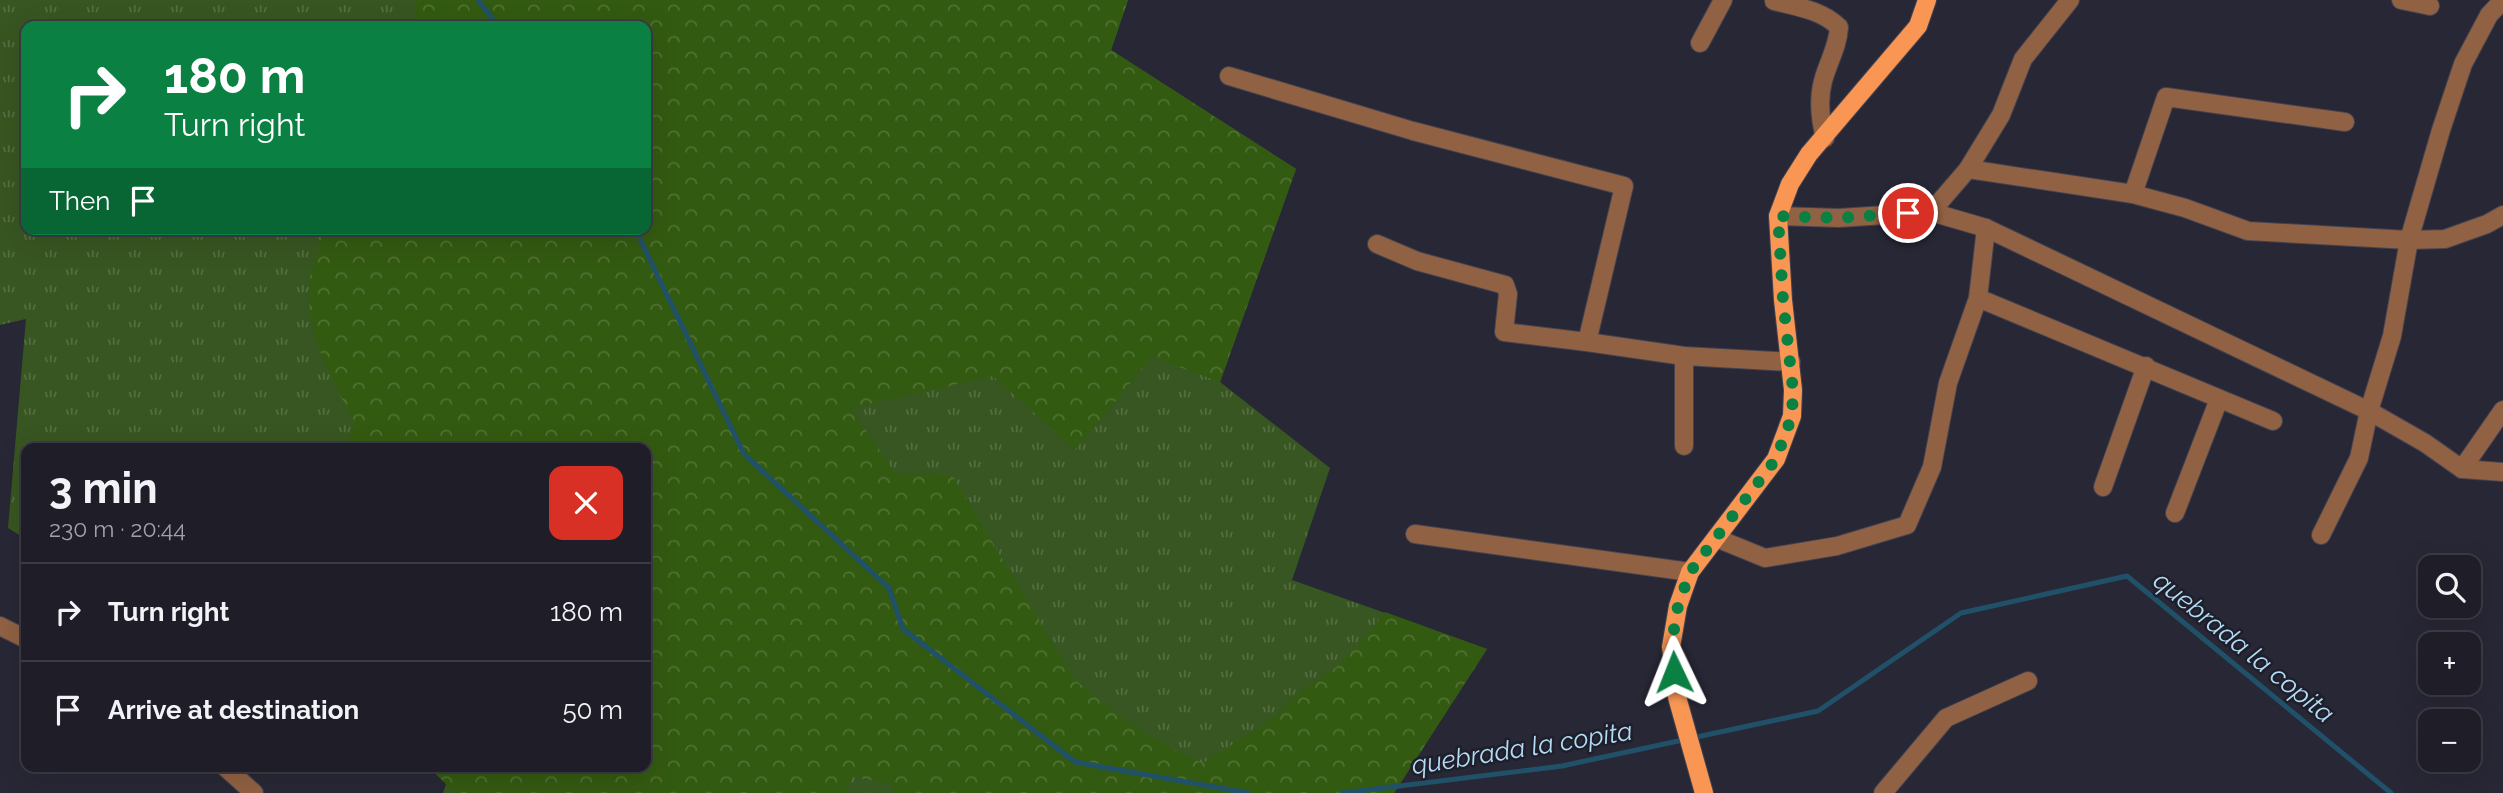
<!DOCTYPE html>
<meta charset="utf-8">
<style>
:root{--surface:#1e1d28;--page:#262630;--text:#f1f3f6;--muted:#a1a2a8;--line:#3c3b45}
body{margin:0;font-family:Raleway,sans-serif;background:var(--page);color:var(--text);height:100vh;display:flex;flex-direction:column;font-size:26px;white-space:nowrap}
*{box-sizing:border-box;margin:0}
p{font-size:23px;color:var(--muted)}
.icon{flex:none;width:38px;height:38px;fill:none;stroke:currentColor;stroke-width:2;stroke-linecap:round;stroke-linejoin:round}
.map{position:relative;flex:1;overflow:hidden}
.side{position:absolute;left:21px;top:443px;width:630px;height:329px;display:flex;flex-direction:column;background:var(--surface);border-radius:14px;box-shadow:0 7px 28px #0002,0 0 0 2px var(--line)}
.side>*{flex:none}
.guide{position:absolute;left:21px;top:21px;width:630px;height:214px;border-radius:14px;box-shadow:0 7px 28px #0002,0 0 0 2px var(--line);background:#0b8043;color:#fff;overflow:hidden}
.buttons{position:absolute;left:2418px;top:555px;display:grid;gap:14px}
.buttons a{display:grid;place-items:center;width:63px;height:63px;border-radius:14px;background:var(--surface);box-shadow:0 7px 28px #0002,0 0 0 2px var(--line);font-size:35px}
.pin{position:absolute;display:grid;place-items:center;width:60px;height:60px;color:#fff;margin:-30px;border:4px solid #fff;border-radius:50%;box-shadow:0 2px 7px #0007}
.me{position:absolute;width:77px;margin:-38px;rotate:358deg;stroke-linejoin:round;filter:drop-shadow(0 0 5px #0008)}
.turn{display:flex;align-items:center;gap:24px;height:147px;padding:0 28px;font-size:32px}
.turn .icon{width:91px;height:91px;stroke-width:2.5}
.turn b{display:block;font-size:49px;line-height:60px}
.then{display:flex;align-items:center;height:66px;padding:0 28px;background:#0003;gap:14px;font-size:26px}
.round{display:grid;place-items:center;flex:none;width:74px;height:74px;border-radius:14px;background:var(--page)}
.head{display:flex;align-items:center;justify-content:space-between;height:119px;padding:0 28px}
h1{font-size:42px;font-weight:700;line-height:52px}
ul{padding:0;list-style:none}
li{display:flex;align-items:center;gap:21px;height:98px;padding:0 28px;border-top:2px solid var(--line)}
li div{flex:1}
li b{display:block;font-size:26px}
li em{font-style:normal}
.map>svg:first-child{display:block}
.grass{fill:url(#grass-tufts);fill-rule:evenodd}
.forest{fill:url(#forest-crowns)}
.lines{fill:none;stroke-linecap:round;stroke-linejoin:round}
.stream{stroke:#205169;stroke-width:5}
.minor-casing{stroke:#444351;stroke-width:20}
.major-casing{stroke:#444351;stroke-width:20}
.minor{stroke:#916143;stroke-width:18}
.major{stroke:#f99654;stroke-width:18}
.route{stroke:#0b8043;stroke-width:12;stroke-dasharray:0 21.6}
.labels{text-anchor:middle;stroke-width:5;stroke-linejoin:round;paint-order:stroke}
.water-label{font-size:26px;font-style:italic;fill:#b1dcf4;stroke:#1f1e2b}
</style>
<div class="map">
<svg width="2503" height="793" viewBox="0 0 2503 793">
<defs>
<pattern id="grass-tufts" width="24" height="20" patternUnits="userSpaceOnUse" patternTransform="scale(1.75)"><rect width="24" height="20" fill="#385621"/><path d="M3 7l-1-3M5 7V3M7 7l1-3M15 17l-1-3M17 17v-4M19 17l1-3" fill="none" stroke="#546e41"/></pattern>
<pattern id="forest-crowns" width="20" height="18" patternUnits="userSpaceOnUse" patternTransform="scale(1.75)"><rect width="20" height="18" fill="#335a11"/><path d="M2 6a3 3 0 1 1 6 0M12 15a3 3 0 1 1 6 0" fill="none" stroke="#507133"/></pattern>
</defs>
<rect width="100%" height="100%" fill="#282735"/>
<path class="grass" d="M0,0H1128L1111,50L1296,169L1220,382L1330,468L1292,580L1487,649L1394,793H443L446,784L429,767L646,766V448H26V539L8,528L26,319L0,325ZM26,26H646V229H26Z"/>
<path class="forest" d="M416,0H1128L1111,50L1296,169L1220,382L1152,357L1075,450L993,376L851,408L895,473L952,475L1074,679C1113,713 1155,743 1203,763L1273,718L1302,690L1334,669L1362,642L1385,612L1487,649L1394,793H896L888,783L853,777L845,793H455L429,767L646,766V448H346L355,422C330,379 303,328 310,277C313,260 323,246 323,229H646V26H416Z"/>
<g class="lines">
<g class="stream">
<path d="M478,0L498,26"/>
<path d="M635,229L744,454L889,588L903,629L1075,762L1248,793"/>
<path d="M1342,793L1562,766L1818,711L1961,613L2127,576L2391,793"/>
</g>
<g class="minor-casing">
<g id="minor">
<path d="M2401,0L2430,6"/>
<path d="M1774,1C1798,7 1821,10 1839,27C1838,47 1828,62 1823,81C1818,100 1820,119 1825,138"/>
<path d="M1700,43L1723,0"/>
<path d="M1229,76L1413,131L1624,186L1587,342L1684,356L1791,362"/>
<path d="M1968,169L2133,194L2185,208L2248,231L2409,240L2445,239L2487,224L2503,215"/>
<path d="M2133,194L2166,97L2345,122"/>
<path d="M1931,212L1986,228L2369,411L2425,443L2462,469L2503,472"/>
<path d="M1778,216L1839,218L1931,212L1968,169L2001,115L2023,59L2070,0"/>
<path d="M1377,244L1417,261L1505,285L1508,294L1504,332L1587,342"/>
<path d="M1978,298L2273,421"/>
<path d="M1684,356V446"/>
<path d="M2462,469L2503,410"/>
<path d="M2103,487L2146,366"/>
<path d="M2175,513L2219,399"/>
<path d="M1415,534L1690,572"/>
<path d="M2321,535L2359,458L2369,411L2392,336L2409,240L2441,130L2463,64L2489,15L2503,0"/>
<path d="M1716,538L1765,558L1837,546L1907,525L1932,467L1948,383L1978,298L1986,228"/>
<path d="M0,626L26,639"/>
<path d="M224,766L254,793"/>
<path d="M1883,793L1946,718L2028,681"/>
</g>
</g>
<g class="major-casing">
<path id="major" d="M1704,793L1677,697L1671,647L1678,606L1690,572L1776,459L1792,416L1793,390L1783,300L1778,216L1790,184L1809,154L1918,26L1927,0"/>
</g>
<use href="#minor" class="minor"/>
<use href="#major" class="major"/>
</g>
<g class="lines">
<path class="route" d="M1674,672L1671,647L1678,606L1690,572L1776,459L1792,416L1793,390L1783,300L1778,216L1839,218L1908,213"/>
</g>
<g class="labels">
<g class="water-label">
<text transform="translate(2244 647) rotate(39)" y="9">quebrada la copita</text>
<text transform="translate(1522 748) rotate(-9)" y="9">quebrada la copita</text>
</g>
</g>
</svg>
<div class="buttons">
<a><svg class="icon" aria-label="search" viewBox="0 0 24 24"><circle cx="10" cy="10" r="6"/><path d="M15 15l6 6"/></svg></a>
<a>+</a>
<a>−</a>
</div>
<div class="pin" style="left:1908px;top:213px;background:#d93025"><svg class="icon" aria-label="arrive" viewBox="0 0 24 24"><path d="M6 21V4h12l-3 4 3 4H6"/></svg></div>
<svg class="me" style="left:1674px;top:672px" viewBox="-20 -20 40 40"><path d="M0-17L14 15 0 8-14 15z" fill="#0b8043" stroke="#fff" stroke-width="4"/></svg>
<div class="guide">
<div class="turn"><svg class="icon" aria-label="right" viewBox="0 0 24 24"><path d="M7 20v-9h11M14 6l5 5-5 5"/></svg><div><b>180 m</b>Turn right</div></div>
<div class="then">Then<svg class="icon" aria-label="arrive" viewBox="0 0 24 24"><path d="M6 21V4h12l-3 4 3 4H6"/></svg></div>
</div>
<section class="side">
<div class="head"><div><h1>3 min</h1><p>230 m · 20:44</p></div><a class="round" style="background:#d93025;color:#fff"><svg class="icon" aria-label="close" viewBox="0 0 24 24"><path d="M6 6l12 12M18 6L6 18"/></svg></a></div>
<ul>
<li><svg class="icon" aria-label="right" viewBox="0 0 24 24"><path d="M7 20v-9h11M14 6l5 5-5 5"/></svg><div><b>Turn right</b></div><em>180 m</em></li>
<li><svg class="icon" aria-label="arrive" viewBox="0 0 24 24"><path d="M6 21V4h12l-3 4 3 4H6"/></svg><div><b>Arrive at destination</b></div><em>50 m</em></li>
</ul>
</section>
</div>
